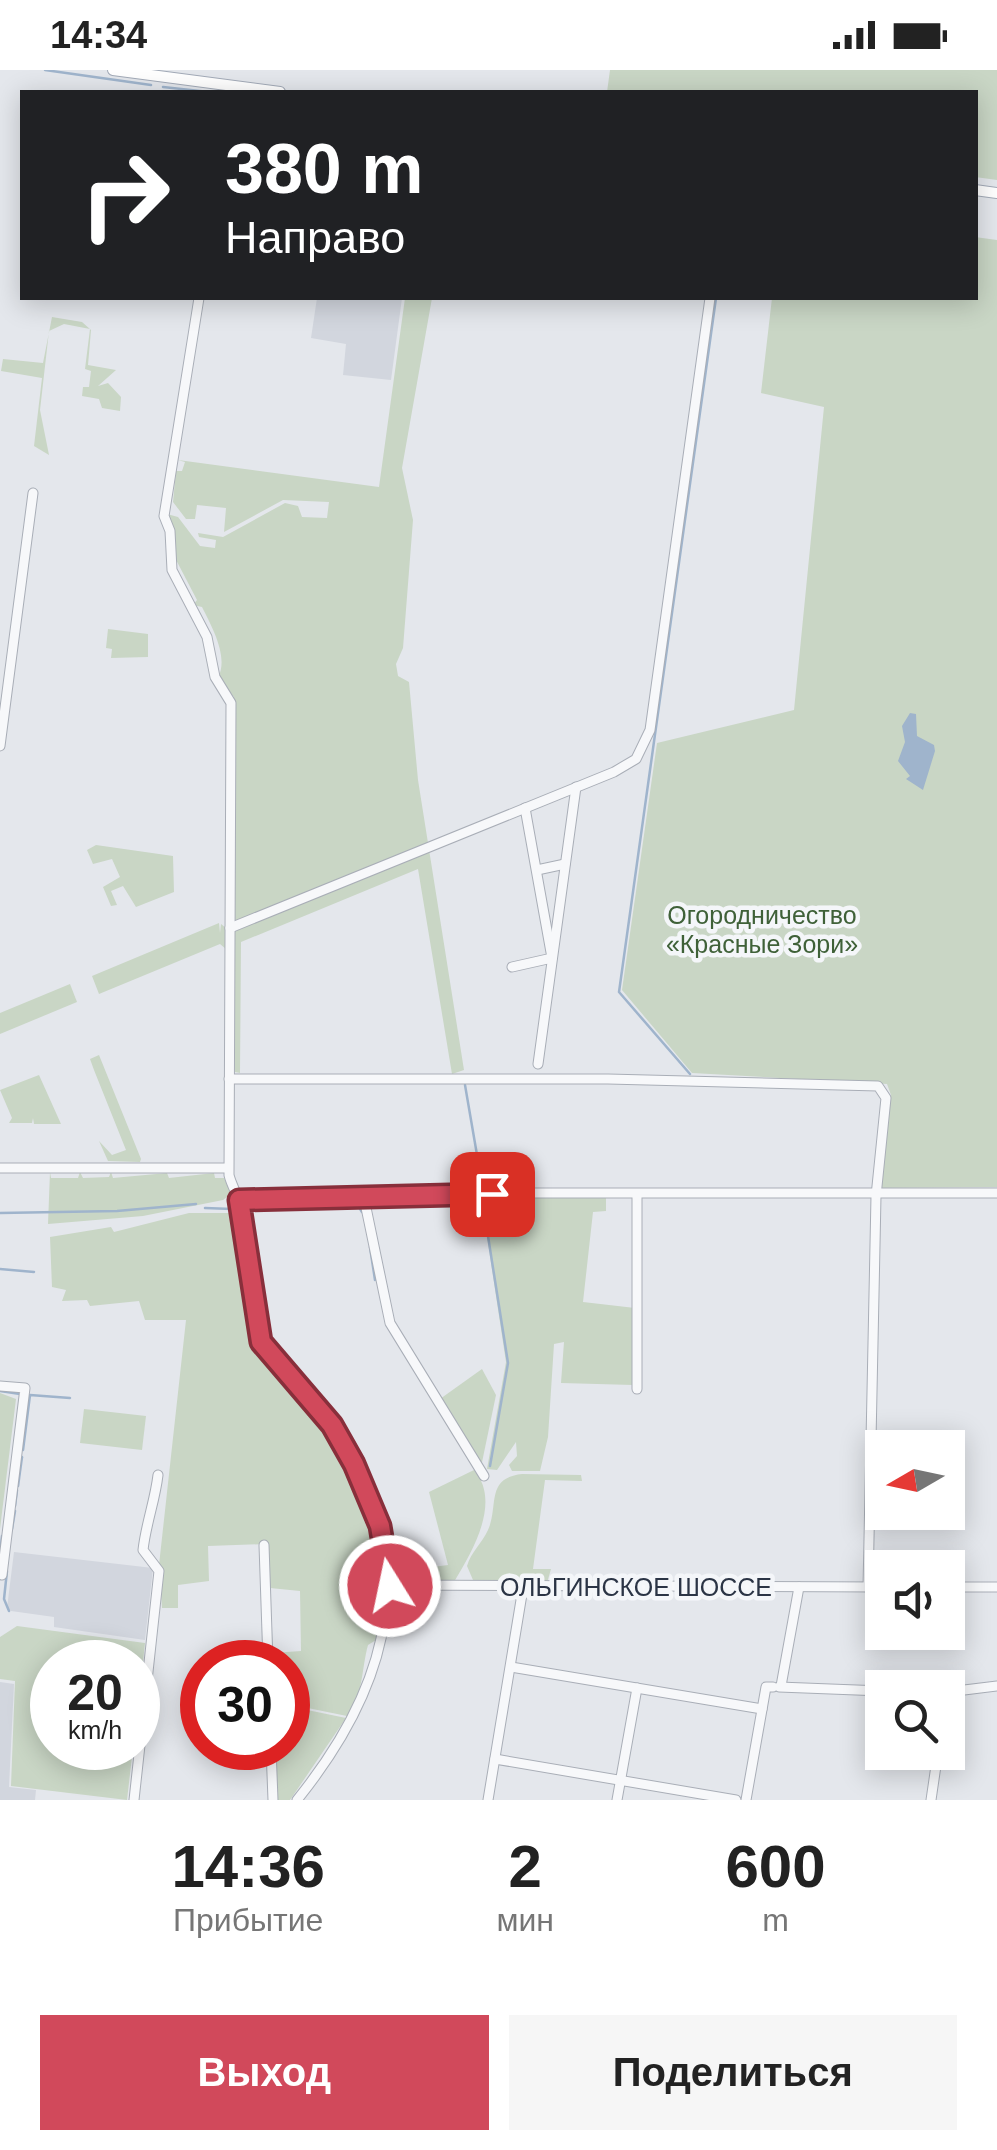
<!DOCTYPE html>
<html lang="ru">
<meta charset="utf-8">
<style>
:root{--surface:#fff;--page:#f6f6f6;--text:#222;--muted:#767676;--accent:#d1495b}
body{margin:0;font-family:Helvetica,sans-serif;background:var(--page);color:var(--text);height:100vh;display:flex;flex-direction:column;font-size:38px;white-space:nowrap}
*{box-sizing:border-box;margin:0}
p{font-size:32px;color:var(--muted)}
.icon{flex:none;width:55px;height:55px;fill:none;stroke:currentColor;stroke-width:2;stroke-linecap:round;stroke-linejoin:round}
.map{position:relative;height:1730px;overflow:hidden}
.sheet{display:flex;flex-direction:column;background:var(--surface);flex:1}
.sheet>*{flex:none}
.banner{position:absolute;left:20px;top:20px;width:958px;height:210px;border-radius:0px;box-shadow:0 5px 25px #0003;background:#202124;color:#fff;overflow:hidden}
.needle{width:65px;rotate:261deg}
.fabs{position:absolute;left:865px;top:1360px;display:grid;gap:20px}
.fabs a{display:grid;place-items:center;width:100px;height:100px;border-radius:0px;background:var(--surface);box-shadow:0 5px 25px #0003;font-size:50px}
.speed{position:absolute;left:30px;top:1570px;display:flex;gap:20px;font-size:50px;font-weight:700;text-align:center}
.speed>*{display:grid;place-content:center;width:130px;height:130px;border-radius:50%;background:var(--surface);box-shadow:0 5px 25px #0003;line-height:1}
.speed small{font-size:25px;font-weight:400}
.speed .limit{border:15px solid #d22;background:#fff;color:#111}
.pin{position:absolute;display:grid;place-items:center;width:85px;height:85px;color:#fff;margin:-42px;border-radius:20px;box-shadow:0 5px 15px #0006}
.me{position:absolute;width:110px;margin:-55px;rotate:350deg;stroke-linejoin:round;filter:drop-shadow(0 0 8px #0008)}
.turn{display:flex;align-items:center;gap:35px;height:210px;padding:0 40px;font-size:45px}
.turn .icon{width:130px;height:130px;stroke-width:2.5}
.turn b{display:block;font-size:70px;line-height:85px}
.eta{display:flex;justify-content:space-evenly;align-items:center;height:170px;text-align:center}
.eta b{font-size:60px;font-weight:700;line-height:70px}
.action{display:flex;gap:20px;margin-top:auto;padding:20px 40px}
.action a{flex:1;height:115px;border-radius:0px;background:var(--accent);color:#fff;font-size:40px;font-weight:700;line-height:115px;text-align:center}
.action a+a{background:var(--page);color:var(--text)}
.status{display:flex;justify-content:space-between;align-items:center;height:70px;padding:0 50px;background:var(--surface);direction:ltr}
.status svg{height:28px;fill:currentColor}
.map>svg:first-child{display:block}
.built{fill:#d2d6de}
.green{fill:#c9d6c5}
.water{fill:#9fb4cc}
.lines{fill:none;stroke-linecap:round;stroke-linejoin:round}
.stream{stroke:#9fb4cc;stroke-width:2.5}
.minor-casing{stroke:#a9aeb7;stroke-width:11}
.major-casing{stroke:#a3abb8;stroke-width:12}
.minor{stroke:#f7f8fa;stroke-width:9}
.major{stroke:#fff;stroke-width:10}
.route-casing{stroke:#882f3b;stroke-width:25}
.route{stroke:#d1495b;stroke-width:18}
.labels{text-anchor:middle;stroke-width:9;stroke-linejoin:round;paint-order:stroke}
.park-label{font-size:25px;fill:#3f6138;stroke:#f4f6f9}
.street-label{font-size:25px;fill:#2b3445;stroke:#f4f6f9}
</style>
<div class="status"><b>14:34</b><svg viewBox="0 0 49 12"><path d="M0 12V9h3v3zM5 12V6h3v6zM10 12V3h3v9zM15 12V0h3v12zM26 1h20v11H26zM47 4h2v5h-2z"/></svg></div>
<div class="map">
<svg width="997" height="1730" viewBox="0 0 997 1730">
<rect width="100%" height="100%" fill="#e4e7ec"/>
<g class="built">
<path d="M317,228H402L391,310L343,305L346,274L311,268Z"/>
<path d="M14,1482L153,1498L145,1570L54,1557V1547L11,1541L7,1538Z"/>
<path d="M0,1612L14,1614L9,1717L36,1720L35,1730H0Z"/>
</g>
<g class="green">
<path d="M610,0H997V110L975,107V22H607Z"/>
<path d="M975,167L997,170V1117L881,1118L878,1111L891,1025L887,1014L692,1003L622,920L657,673L794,640L824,337L761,323L772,228H975Z"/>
<path d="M405,228H432L402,398L413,450L403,578L396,594L398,606L409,612L418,710L464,1000L452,1004L418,799L241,872L240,1003L235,1002L234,627L218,608C229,587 212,557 202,537L193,535L197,530L174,486L167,444L178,447L200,476L215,478L216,470L199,467L198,463L223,467L285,433L298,436L302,447L327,448L329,432L283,430L224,462L226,438L197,435L195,449H186L173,432L176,401H182L185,392L178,390L379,417Z"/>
<path d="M52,247L82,252L91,260L88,295L116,300L98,316L108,313L121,327L120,341L102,338L99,329L82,326L83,317H89L91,301L85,299L90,259L64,254L49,261L40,340L49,385L34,376L42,308L1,301L3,289L43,293Z"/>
<path d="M108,559L148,564V587L111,588L112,579L106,578Z"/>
<path d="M96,775L173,786L174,822L136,837L123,816L111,821L117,835L111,836L103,817L120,807L112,789L93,794L87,780Z"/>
<path d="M219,853L220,863L221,854L226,858V879L220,874L99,924L92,906Z"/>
<path d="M70,914L77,932L0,964V943Z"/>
<path d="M99,985L141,1089L140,1092L108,1091L99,1071L112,1085L126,1080L94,1000L90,989Z"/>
<path d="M39,1005L61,1054H34L33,1048L32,1053H9L12,1048L0,1020Z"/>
<path d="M50,1102L51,1108H78L80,1102L83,1108L109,1107L111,1102L113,1108L167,1103L169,1108L214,1103L215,1108H224L231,1124L223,1130L143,1146L48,1154Z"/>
<path d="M481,1127L606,1128V1141L593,1142L583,1232L635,1238L633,1315L561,1313L564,1272L554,1274L548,1367L540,1401H512L509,1395L517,1386L516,1372L497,1400L487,1399L506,1292Z"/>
<path d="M189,1143H231L255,1263L337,1371L374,1449L386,1507L376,1570L368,1575C361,1601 364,1623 347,1646L288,1634V1592L270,1590L272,1583L301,1581L300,1521L270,1518L265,1474L208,1476L209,1511L178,1515V1538H162L159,1495L186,1250H145L139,1231L90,1236L87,1230L62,1231L66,1220L52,1217L50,1167L111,1157L114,1162Z"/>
<path d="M482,1299L496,1325L481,1397L440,1329Z"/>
<path d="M0,1323L16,1329L0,1459Z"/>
<path d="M84,1339L146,1346L142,1380L80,1373Z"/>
<path d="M474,1400C502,1432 472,1482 454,1512L398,1511L389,1487L398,1486L401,1501L448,1495L429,1422Z"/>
<path d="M522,1404L581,1405L582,1411L545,1410L533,1499H551L547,1513L521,1512L509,1503L504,1512L473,1510L467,1496C471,1482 482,1473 488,1460C499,1436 485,1408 522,1404Z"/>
<path d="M17,1556L145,1573L138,1639V1592H52V1678H133L127,1730L11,1716L15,1611L0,1609V1567Z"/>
<path d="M288,1636L346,1648L290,1730H275L274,1678H288Z"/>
</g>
<path class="water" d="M910,643L916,644L917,666L934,675L935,681L923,720L906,709L910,706L898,691L905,672L902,656Z"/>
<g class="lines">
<g class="stream">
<path d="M45,0L151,15"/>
<path d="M163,17L209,22"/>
<path d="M690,1004L619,922L716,228"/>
<path d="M465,1015L482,1114"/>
<path d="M482,1128L508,1293L490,1396"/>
<path d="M441,1130L473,1129"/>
<path d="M334,1133L357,1134L362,1142"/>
<path d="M370,1133L430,1130"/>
<path d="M290,1134H328"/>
<path d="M205,1138L232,1139"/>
<path d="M0,1143L117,1141L196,1134"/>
<path d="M249,1164L246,1137L285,1135"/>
<path d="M251,1177L252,1189"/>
<path d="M370,1177L375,1210"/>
<path d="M0,1199L34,1202"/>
<path d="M256,1215L258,1232"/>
<path d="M259,1240L261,1261"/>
<path d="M0,1321L20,1324"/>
<path d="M23,1380L30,1325L70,1328"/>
<path d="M18,1416L22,1387"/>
<path d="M15,1436L17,1420"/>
<path d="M12,1459L15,1441"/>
<path d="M0,1484L2,1466"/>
<path d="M7,1501L4,1529L9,1541"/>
</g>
<g class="minor-casing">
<g id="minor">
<path d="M199,228L164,446L170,461L172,500L207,567L215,607L231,633L229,1105C231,1114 237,1123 239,1133C249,1178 243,1233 262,1275C276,1305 313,1327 332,1355C423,1488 393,1611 297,1730"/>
<path d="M0,676L33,423"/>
<path d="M537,800L565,794"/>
<path d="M230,858L614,702L636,689L650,660L710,228"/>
<path d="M512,897L552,888L525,738"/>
<path d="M538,994L576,717"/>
<path d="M229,1009H608L878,1016L886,1028L876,1126L868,1518"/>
<path d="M0,1098H228"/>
<path d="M637,1124V1319"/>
<path d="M364,1128L390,1253L484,1406"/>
<path d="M239,1130L478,1123H997"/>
<path d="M0,1316L25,1318L2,1505"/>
<path d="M264,1475L268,1592"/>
<path d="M390,1515L882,1517"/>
<path d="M948,1517H997"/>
<path d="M511,1597L762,1639"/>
<path d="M781,1616L799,1517"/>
<path d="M779,1617L882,1621"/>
<path d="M948,1622L997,1616"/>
<path d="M271,1678L273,1730"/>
<path d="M495,1689L736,1730"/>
<path d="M134,1730L159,1501L143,1480C146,1453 155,1431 158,1405"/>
<path d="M488,1730L523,1518"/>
<path d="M617,1730L637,1618"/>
<path d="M746,1730L766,1617H773"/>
<path d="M931,1730L938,1682"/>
</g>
</g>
<g class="major-casing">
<g id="major">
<path d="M113,0L280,22"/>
<path d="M975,120L997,123"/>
</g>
</g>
<use href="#minor" class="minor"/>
<use href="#major" class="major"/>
</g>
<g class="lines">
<g class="route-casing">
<path id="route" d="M390,1516L380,1456L354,1394L332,1355L261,1272L239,1130L492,1124"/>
</g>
<use href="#route" class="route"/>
</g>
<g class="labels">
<g class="park-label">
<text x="762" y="854">Огородничество<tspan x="762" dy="29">«Красные Зори»</tspan></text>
</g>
<g class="street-label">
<text x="636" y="1526">ОЛЬГИНСКОЕ ШОССЕ</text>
</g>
</g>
</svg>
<div class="fabs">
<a><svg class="needle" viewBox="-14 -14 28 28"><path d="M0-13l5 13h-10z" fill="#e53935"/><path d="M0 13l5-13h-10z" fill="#767676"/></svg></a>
<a><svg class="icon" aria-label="sound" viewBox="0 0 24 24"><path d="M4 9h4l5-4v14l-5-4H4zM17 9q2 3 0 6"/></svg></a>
<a><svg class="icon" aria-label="search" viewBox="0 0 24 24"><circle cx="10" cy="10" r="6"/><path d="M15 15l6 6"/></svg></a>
</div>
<div class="speed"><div>20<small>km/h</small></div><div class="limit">30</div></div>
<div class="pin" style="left:492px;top:1124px;background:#d93025"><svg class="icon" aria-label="arrive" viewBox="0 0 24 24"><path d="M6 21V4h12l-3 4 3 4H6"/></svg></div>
<svg class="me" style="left:390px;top:1516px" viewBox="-20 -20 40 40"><circle r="17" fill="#d1495b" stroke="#fff" stroke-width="3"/><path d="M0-11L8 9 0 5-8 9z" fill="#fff"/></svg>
<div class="banner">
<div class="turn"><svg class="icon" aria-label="right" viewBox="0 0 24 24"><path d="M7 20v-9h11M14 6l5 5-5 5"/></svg><div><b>380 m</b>Направо</div></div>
</div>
</div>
<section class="sheet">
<div class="eta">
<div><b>14:36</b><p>Прибытие</p></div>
<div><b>2</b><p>мин</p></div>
<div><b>600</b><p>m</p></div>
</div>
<div class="action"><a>Выход</a><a>Поделиться</a></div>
</section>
